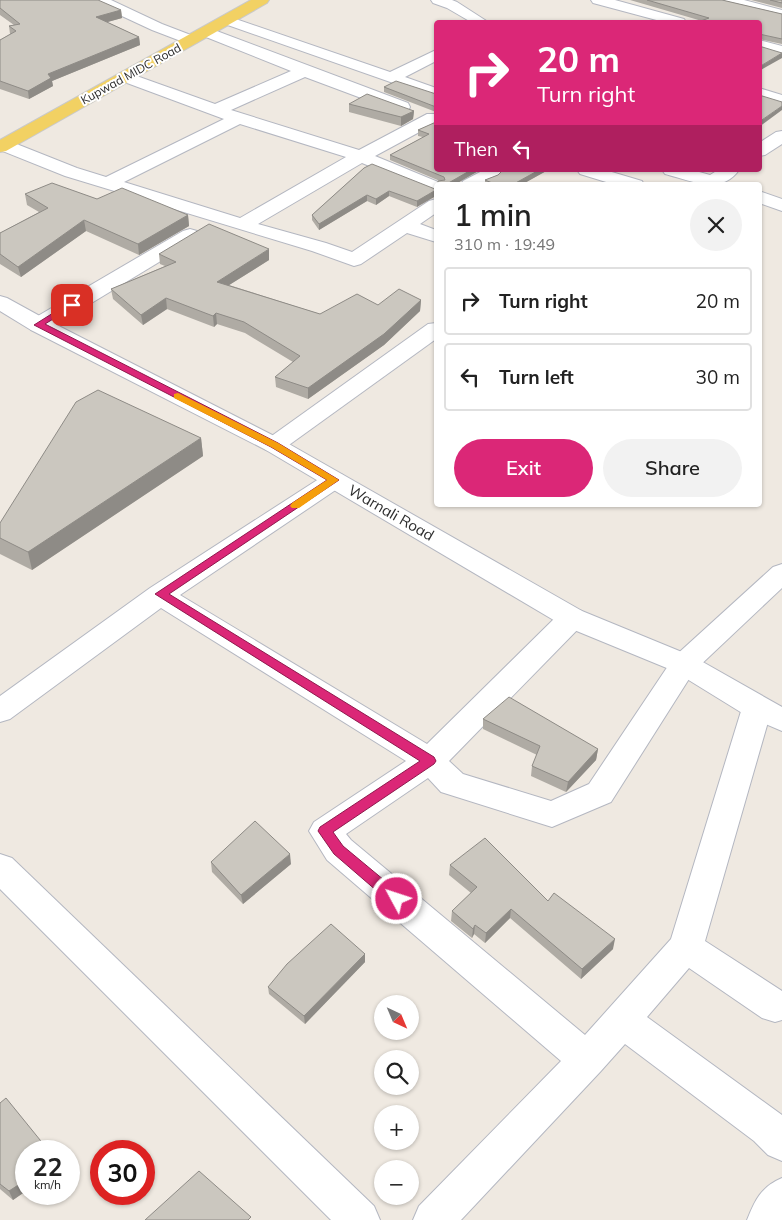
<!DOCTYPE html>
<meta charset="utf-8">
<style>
:root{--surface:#fff;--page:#f2f2f2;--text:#222;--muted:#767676;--line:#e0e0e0;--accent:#db2777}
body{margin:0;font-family:Mulish,sans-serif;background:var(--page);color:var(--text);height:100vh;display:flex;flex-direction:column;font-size:19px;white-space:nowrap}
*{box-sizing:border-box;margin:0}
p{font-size:16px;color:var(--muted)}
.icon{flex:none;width:28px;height:28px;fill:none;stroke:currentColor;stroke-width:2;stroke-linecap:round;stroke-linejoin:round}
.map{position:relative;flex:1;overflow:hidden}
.details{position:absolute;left:434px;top:182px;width:328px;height:325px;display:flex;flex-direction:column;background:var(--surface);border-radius:5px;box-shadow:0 1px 4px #0004}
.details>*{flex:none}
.banner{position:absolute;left:434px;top:20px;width:328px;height:152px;border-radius:5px;box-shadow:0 1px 4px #0004;background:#db2777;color:#fff;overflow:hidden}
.needle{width:32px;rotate:136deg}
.fabs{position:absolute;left:374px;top:995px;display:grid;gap:10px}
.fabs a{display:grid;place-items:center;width:45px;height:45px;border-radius:50%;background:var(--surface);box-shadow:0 1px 4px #0004;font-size:25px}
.speed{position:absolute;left:15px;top:1140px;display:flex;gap:10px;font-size:25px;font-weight:700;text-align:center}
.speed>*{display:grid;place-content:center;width:65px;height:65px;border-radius:50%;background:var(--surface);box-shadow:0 1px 4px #0004;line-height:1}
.speed small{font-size:12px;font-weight:400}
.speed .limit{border:8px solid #d22;background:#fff;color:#111}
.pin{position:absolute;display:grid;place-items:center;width:42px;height:42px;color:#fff;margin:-21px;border-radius:10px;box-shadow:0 2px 8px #0006}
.me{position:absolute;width:55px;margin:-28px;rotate:310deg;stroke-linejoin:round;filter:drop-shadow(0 0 4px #0008)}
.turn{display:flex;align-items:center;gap:18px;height:105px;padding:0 20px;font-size:22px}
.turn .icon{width:65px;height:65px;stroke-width:2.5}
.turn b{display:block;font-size:35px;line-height:42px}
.then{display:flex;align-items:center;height:48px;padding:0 20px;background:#0003;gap:10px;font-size:19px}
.round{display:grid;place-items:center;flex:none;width:52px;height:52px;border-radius:26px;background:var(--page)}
.summary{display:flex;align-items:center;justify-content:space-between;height:85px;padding:0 20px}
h1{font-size:30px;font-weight:600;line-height:38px}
.cta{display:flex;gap:10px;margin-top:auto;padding:10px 20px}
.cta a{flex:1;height:58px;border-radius:30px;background:var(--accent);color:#fff;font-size:20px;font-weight:600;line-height:58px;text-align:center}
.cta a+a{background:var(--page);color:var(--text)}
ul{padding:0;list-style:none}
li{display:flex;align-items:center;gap:15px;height:68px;margin:0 10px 8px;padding:0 10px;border:2px solid var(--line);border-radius:5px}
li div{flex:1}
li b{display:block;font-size:19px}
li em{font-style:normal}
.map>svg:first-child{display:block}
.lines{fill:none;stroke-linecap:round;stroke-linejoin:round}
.minor-casing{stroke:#b4b7c1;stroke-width:2}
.secondary-casing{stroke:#b4b7c1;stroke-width:2}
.primary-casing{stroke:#c9c9c9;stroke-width:2}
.minor{fill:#fff;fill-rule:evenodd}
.secondary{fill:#fff;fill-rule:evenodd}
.primary{fill:#f2d163;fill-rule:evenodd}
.wall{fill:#afaba4}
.shaded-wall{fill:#8e8b86}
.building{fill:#cbc7bf;stroke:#8e8b86}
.route{fill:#db2777;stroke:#8e194d}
.slow{fill:#f59e0b}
.labels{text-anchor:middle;stroke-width:4;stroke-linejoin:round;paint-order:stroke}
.far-street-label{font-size:12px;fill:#2e2e2e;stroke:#fff}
.street-label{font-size:15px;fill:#2e2e2e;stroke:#fff}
</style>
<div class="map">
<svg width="782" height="1220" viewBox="0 0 782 1220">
<rect width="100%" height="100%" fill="#efe9e1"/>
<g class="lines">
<g class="minor-casing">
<g id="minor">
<path d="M92,0H111L162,24L196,37L199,40L196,43H186L152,30L94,3Z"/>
<path d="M431,0H452L457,2L488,22H471L447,8L433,3Z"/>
<path d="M591,0H615L684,19L686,22H664L593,3Z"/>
<path d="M720,0H744L782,10V18L722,3Z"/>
<path d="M227,16L390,72L436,50V61L405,77L436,88V98L222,23L220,20L222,17Z"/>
<path d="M206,27L408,103L410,107L408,111H396L305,77L231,110L359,150L427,114H436V123L375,156L443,184L436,185V193L362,163L258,224L326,243L352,252L429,201L436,199V213L420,224L436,230V242L407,233L361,264L354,266L312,251L65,176L0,150V140L9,141L77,168L106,177L224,119L119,80L117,77L119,74H131L215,104L291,71L201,35L198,32L201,29ZM240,124L346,157L240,218L124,182Z"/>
<path d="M759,40L782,46V56L759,50Z"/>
<path d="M759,88L782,95V105L759,98Z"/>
<path d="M782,131V144L765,155L759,156V143L776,132Z"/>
<path d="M484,170H506C496,185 477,185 461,185L463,181Z"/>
<path d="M577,170H605L642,181L644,185H616L580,174Z"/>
<path d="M662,170H692L710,175L718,170H739C721,196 689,180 665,174Z"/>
<path d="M759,191L782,199V211L759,203Z"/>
<path d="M190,229L197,231L200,235L197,239L47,330L39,331L31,330L28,325L31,320L183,231Z"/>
<path d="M436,323V339L282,450L274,452L266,450L262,445L266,440L428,324Z"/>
<path d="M334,472L343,475L346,480L343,485L180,595L427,744L562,611L572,608L582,611L586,618L582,625L449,761L463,774L551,801L589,784L674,657L773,567L782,564V588L694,671L611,802L552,827L441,792L428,778L346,834L351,840L585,1035L671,939L742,708L747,700L757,697L767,700L772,708L705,941L782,991V1020L775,1022L762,1018L689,968L647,1017L782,1115V1161L768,1155L754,1141L625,1044L600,1072L461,1220H413L419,1206L561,1061L327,860L309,831L314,822L406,761L161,608L10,719L0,722V696L150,588L325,475Z"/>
<path d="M0,854L12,858L374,1206L380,1220H331L0,889Z"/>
<path d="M782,1178V1220H747C755,1200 761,1187 782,1178Z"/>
</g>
</g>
<g class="secondary-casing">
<path id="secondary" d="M0,296L7,298L47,320L282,440L582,611L694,657L782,707V731L747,716L674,671L562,625L266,450L31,330L0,311Z"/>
</g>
<g class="primary-casing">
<path id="primary" d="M251,0H269L267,3L6,151L0,152V140Z"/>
</g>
<use href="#minor" class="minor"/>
<use href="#secondary" class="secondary"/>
<use href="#primary" class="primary"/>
</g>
<g class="wall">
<path d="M0,0L121,10L122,18L107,22L139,37L140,45L52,81L53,86L29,99L0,89V40L10,34L9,26L14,25L0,15Z"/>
<path d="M630,0H722L782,14V44L759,39L702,21Z"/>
<path d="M751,0H782V8Z"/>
<path d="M384,87L436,94V112L384,92Z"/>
<path d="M349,104L414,111L413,119L401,126L349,112Z"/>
<path d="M436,122V170H480L454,185H438L440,181L390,160V155L423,137L418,136V130Z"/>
<path d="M364,168L435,189L417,207L389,196L376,205L367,201L319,230L312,220V215Z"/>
<path d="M548,170L521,185H485V180L498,175Z"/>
<path d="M25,194L97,199L188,215L189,226L139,255L86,231L21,277L0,264V233L39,212L27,205Z"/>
<path d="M159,254L269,260L229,285L320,314L378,305L421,300L420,311L384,345L308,399L276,387L275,377L293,362L245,333L217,324L214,327L167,309L143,325L113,299L111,289L165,266L160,264Z"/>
<path d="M201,438L203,456L32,570L0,554V523Z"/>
<path d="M483,719L598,749L596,760L566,792L531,776L532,766L537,755L483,729Z"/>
<path d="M211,862L291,864L243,904L212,872Z"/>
<path d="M450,865L548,901L613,949L581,979L510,918L485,943L474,934L472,938L451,921L452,911L471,893L449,875Z"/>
<path d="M365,954V962L305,1024L269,994L268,987Z"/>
<path d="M0,1103L26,1151V1191L13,1200L0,1189Z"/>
</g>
<g class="shaded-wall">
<path d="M121,10L122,18L97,25L96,17Z"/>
<path d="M139,37L140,45L52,81L53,86L29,99L28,91L48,74Z"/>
<path d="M782,53V58L759,71V67Z"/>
<path d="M782,106V110L759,127V122Z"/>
<path d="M414,111L413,119L401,126V117Z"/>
<path d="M471,170H480L454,185H445Z"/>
<path d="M539,170H548L521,185H512Z"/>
<path d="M436,190V196L417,207V201Z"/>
<path d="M389,191V196L376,205V199Z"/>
<path d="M367,195V201L319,230V224Z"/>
<path d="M188,215L189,226L139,255L138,244Z"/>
<path d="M84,220L86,231L21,277L18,267Z"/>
<path d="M269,249V260L218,292L217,282Z"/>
<path d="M166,298L167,309L143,325L141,315Z"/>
<path d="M421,300L420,311L384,345L308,399V388Z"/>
<path d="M216,313L217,324L214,327L213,316Z"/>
<path d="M201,438L203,456L32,570L28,552Z"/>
<path d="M598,749L596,760L566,792L568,782Z"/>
<path d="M290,854L291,864L243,904L241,895Z"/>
<path d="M511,909L510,918L485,943L486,933Z"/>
<path d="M475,925L474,934L472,938L473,929Z"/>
<path d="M615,939L613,949L581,979L582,969Z"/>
<path d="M365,954V962L305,1024L304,1016Z"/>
<path d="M26,1180V1191L13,1200L9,1191Z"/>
</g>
<g class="building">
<path d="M0,0H98L121,10L96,17L139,37L48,74L51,78L28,91L0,81V40L16,31L9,26L20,24L0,8Z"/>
<path d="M647,0H722L782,14V39L759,34V22H698L709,18Z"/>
<path d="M770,0H782V3Z"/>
<path d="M759,46L782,53L759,67Z"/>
<path d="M396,81L436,94V107L384,87Z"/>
<path d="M759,92V95L782,102V106L759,122Z"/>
<path d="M367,94L414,111L401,117L349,104Z"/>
<path d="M436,122V170H471L445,185H438V181L445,180L444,177L390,155L429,134L418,130Z"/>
<path d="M372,164L435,189H436V190L417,201L389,191L376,199L367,195L319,224L312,215L364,168Z"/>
<path d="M503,170H539L512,185H497L485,180L498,175Z"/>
<path d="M52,183L97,199L122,188L188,215L138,244L84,220L18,267L0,254V233L48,208L25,194Z"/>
<path d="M209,224L269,249L217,282L320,314L357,294L378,305L399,289L421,300L384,334L308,388L275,377L300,356L244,322L216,313L213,316L166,298L141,315L111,289L176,262L159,254Z"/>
<path d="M98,390L201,438L28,552L0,538V523L76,402Z"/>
<path d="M509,697L598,749L568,782L532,766L540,746L483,719Z"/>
<path d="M255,821L290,854L241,895L211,862Z"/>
<path d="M485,838L548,901L554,893L615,939L582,969L511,909L486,933L475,925L473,929L452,911L477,887L450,865Z"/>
<path d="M331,924L365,954L304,1016L268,987L287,964Z"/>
<path d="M6,1098L49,1151H26V1180L9,1191L0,1184V1103Z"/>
<path d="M199,1171L251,1217L248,1220H145Z"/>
</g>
<path class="route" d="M69,303L76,305L45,324L278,443L339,480L169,594L434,757L436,761L434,764L333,832L343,846L402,895L404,899L402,904L397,905L392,904L334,854L318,831L320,827L420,761L155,594L327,480L271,447L34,325Z"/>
<path class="slow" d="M178,393L278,443L339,480L299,508H292L290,506L292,503L327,480L271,447L174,398V394Z"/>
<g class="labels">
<g class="far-street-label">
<text transform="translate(131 74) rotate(-29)" y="4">Kupwad MIDC Road</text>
</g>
<g class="street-label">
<text transform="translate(391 513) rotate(30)" y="5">Warnali Road</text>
</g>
</g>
</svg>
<div class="fabs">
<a><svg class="needle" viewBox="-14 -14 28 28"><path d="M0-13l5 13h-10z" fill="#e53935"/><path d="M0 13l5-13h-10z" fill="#767676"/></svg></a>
<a><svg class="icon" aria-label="search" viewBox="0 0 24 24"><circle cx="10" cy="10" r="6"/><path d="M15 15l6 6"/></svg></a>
<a>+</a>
<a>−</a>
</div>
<div class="speed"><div>22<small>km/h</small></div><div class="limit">30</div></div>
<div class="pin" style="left:72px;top:305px;background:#d93025"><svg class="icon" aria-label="arrive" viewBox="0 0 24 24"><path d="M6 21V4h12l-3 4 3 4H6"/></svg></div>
<svg class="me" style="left:397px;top:899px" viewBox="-20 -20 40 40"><circle r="17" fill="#db2777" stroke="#fff" stroke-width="3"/><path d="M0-11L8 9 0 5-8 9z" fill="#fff"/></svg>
<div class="banner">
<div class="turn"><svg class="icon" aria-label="right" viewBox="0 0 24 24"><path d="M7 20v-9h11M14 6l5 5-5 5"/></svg><div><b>20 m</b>Turn right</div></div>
<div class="then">Then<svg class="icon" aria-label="left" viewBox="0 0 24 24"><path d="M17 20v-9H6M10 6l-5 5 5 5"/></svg></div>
</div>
<section class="details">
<div class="summary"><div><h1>1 min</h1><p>310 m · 19:49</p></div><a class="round"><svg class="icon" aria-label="close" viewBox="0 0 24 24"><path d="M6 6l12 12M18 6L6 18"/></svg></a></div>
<ul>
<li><svg class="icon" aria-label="right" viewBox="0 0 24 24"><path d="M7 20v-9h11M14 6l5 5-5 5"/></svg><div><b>Turn right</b></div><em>20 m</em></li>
<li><svg class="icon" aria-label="left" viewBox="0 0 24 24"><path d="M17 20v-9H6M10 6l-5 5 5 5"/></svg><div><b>Turn left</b></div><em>30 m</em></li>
</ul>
<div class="cta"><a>Exit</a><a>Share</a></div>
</section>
</div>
